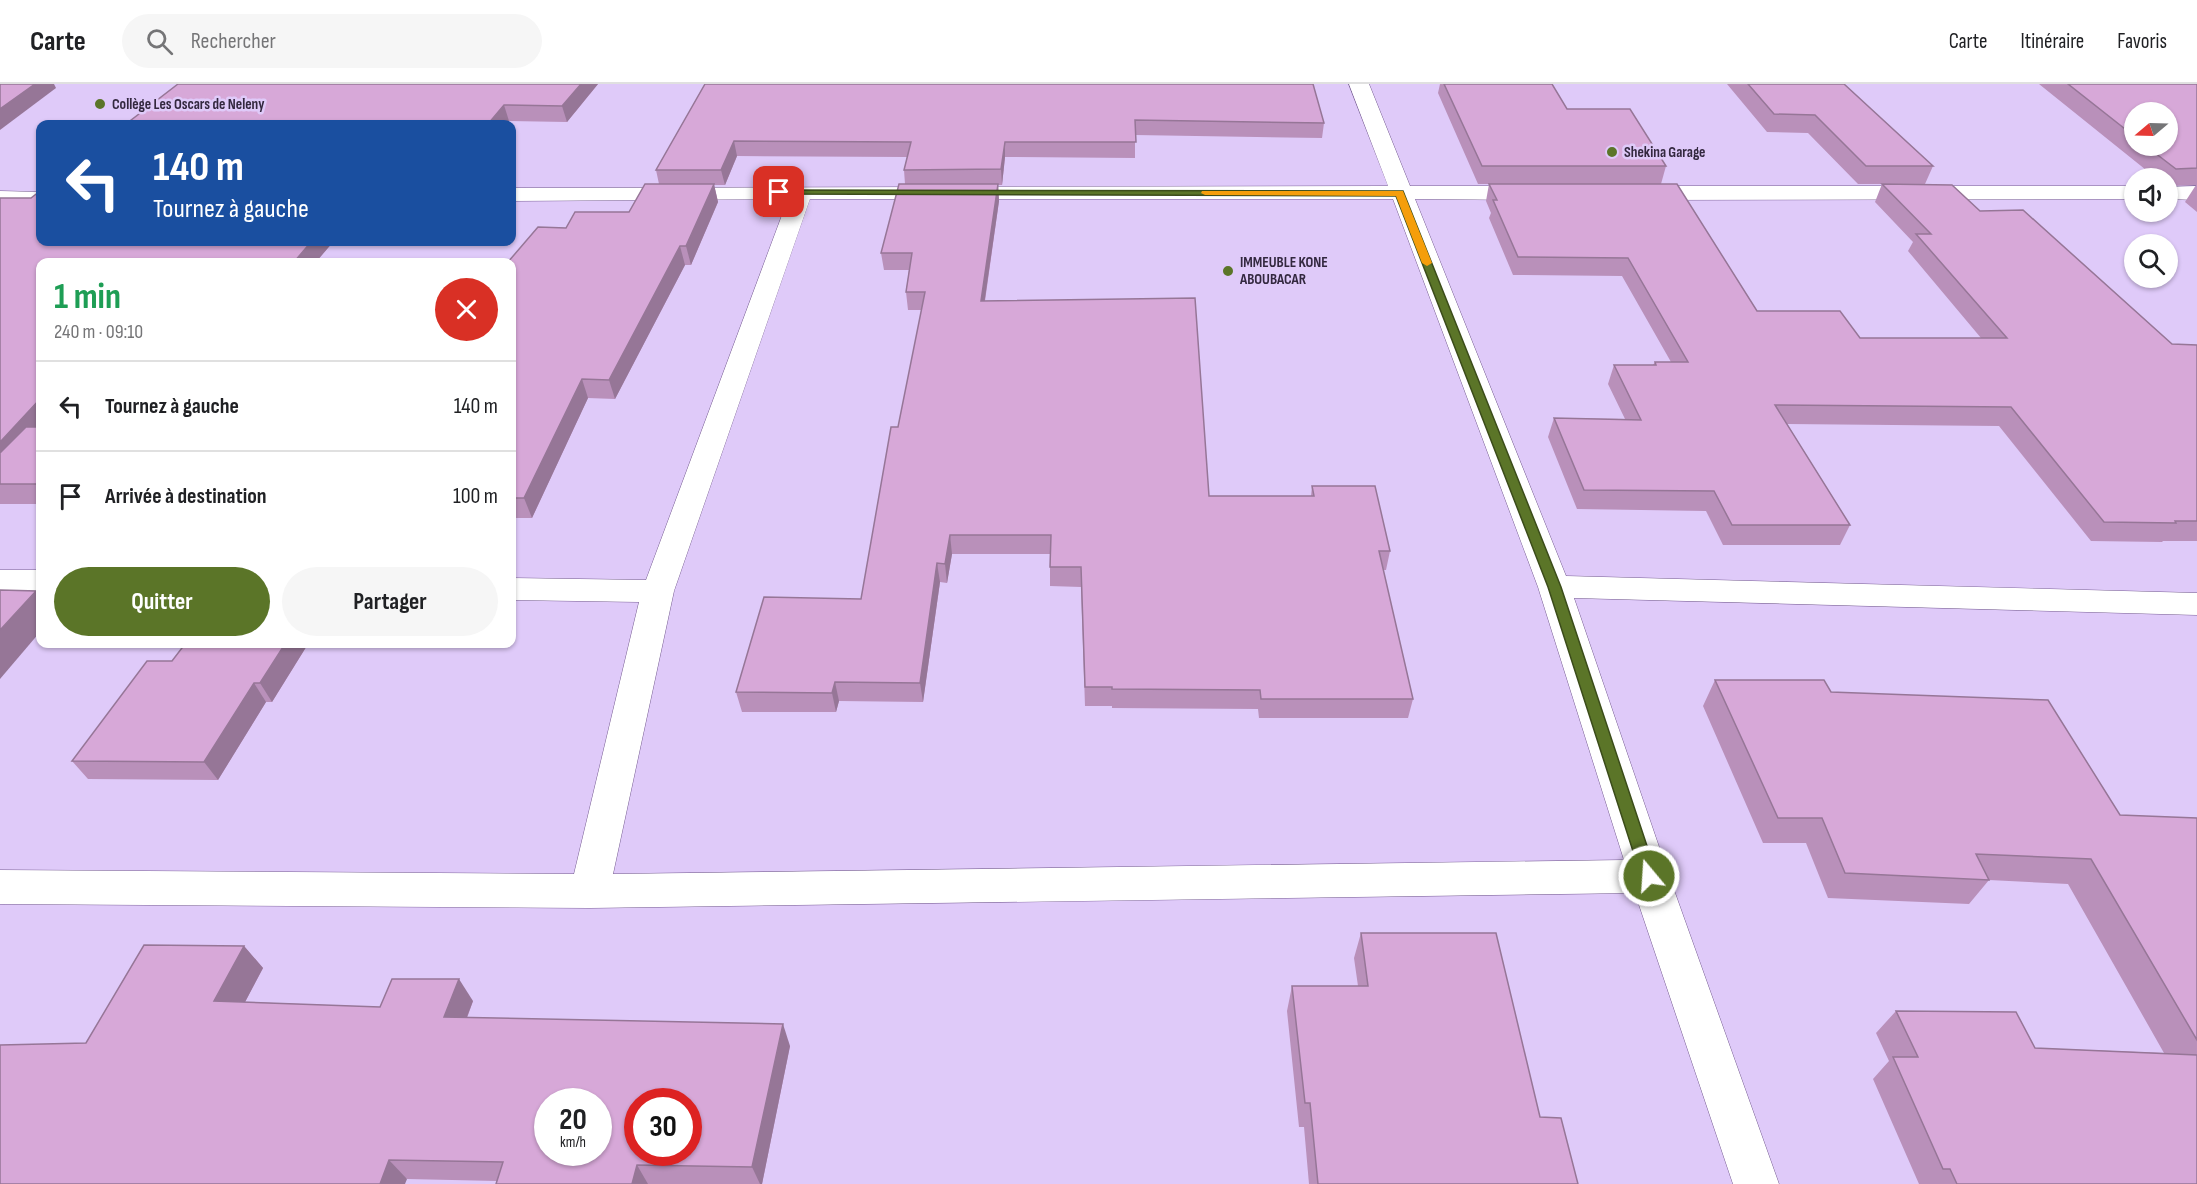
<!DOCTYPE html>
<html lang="fr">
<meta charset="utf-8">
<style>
:root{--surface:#fff;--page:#f6f6f6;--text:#202124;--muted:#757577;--line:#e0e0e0;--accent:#5b7528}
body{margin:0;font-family:"Sofia Sans Condensed",sans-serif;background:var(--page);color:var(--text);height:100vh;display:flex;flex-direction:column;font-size:22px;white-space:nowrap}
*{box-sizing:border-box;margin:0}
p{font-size:20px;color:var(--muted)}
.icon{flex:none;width:33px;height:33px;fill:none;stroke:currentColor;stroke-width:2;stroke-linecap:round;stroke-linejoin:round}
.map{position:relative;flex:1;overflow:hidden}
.drawer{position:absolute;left:36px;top:174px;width:480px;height:390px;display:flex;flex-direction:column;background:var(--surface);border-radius:12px;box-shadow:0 2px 4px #0004}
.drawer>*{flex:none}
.top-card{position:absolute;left:36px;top:36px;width:480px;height:126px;border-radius:12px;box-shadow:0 2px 4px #0004;background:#1a4fa0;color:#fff;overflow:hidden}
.needle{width:39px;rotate:251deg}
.controls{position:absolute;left:2124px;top:18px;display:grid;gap:12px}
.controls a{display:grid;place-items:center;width:54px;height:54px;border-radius:50%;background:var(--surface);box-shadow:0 2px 4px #0004;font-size:30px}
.speed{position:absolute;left:534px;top:1004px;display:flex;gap:12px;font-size:30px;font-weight:700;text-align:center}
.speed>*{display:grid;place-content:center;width:78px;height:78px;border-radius:50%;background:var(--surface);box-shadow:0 2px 4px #0004;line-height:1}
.speed small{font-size:15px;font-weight:400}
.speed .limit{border:9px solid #d22;background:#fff;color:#111}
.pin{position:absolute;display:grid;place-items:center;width:51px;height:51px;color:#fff;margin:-26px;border-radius:12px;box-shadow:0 3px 9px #0006}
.me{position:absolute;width:66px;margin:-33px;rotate:342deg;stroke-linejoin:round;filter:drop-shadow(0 0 4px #0008)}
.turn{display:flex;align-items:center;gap:21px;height:126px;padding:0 18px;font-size:27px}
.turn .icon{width:78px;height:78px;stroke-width:2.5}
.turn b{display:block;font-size:42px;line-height:51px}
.round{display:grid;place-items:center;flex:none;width:63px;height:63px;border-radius:32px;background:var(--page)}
.headline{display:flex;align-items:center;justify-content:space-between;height:102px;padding:0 18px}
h1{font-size:36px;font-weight:700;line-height:45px;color:#1e9e55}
.primary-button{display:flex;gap:12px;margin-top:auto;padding:12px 18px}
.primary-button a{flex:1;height:69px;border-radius:36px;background:var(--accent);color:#fff;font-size:24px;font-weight:700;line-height:69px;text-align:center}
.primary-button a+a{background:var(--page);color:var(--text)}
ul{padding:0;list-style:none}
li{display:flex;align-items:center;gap:18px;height:90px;padding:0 18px;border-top:2px solid var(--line)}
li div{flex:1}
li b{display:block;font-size:22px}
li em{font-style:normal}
header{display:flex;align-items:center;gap:36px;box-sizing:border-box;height:84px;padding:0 30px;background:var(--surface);border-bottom:2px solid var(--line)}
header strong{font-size:28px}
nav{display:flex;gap:33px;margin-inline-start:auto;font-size:21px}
.search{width:420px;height:54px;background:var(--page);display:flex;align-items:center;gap:15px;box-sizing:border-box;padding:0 21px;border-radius:33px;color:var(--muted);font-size:22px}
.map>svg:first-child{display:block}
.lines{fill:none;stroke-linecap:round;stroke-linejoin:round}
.minor-casing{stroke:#755c90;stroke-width:1}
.minor{fill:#fff;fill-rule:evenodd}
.wall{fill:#b990ba;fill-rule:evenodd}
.shaded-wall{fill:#967697}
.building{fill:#d7a8d8;stroke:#967697;stroke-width:1.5;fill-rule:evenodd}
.route{fill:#5b7528;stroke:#3b4c1a;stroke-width:1.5}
.slow{fill:#f59e0b}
.poi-dot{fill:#5b7528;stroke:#dfcaf9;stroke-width:2}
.labels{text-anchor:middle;stroke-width:5;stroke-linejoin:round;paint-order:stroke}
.far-poi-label{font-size:15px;font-weight:bold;fill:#33283f;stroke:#dfcaf9;text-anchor:start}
</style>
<header>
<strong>Carte</strong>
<div class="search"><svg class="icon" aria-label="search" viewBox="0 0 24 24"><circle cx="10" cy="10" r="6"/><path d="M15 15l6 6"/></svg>Rechercher</div>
<nav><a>Carte</a><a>Itinéraire</a><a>Favoris</a></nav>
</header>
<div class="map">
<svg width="2197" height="1100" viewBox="0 0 2197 1100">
<rect width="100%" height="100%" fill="#dfcaf9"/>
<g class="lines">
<g class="minor-casing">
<g id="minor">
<path d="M1349,0H1369L1410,102H1533L1541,104L1544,109L1541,114L1533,116L1415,115L1566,492L2197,509V531L1574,514L1669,792L1779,1100H1733L1635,809L590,824L0,820V786L574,790L639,518L512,516V494L646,496L788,115L512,117V104L1388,102ZM810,115H1393L1538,503L1624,776L613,790L674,507Z"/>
<path d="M1638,102H2134V115L1638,116L1630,114L1627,109L1630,104Z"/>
<path d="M2197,102V116L2168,115V103Z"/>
<path d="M0,107L40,108V120L0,121Z"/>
<rect x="0" y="486" width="40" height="22"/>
</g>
</g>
<use href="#minor" class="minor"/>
</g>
<g class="wall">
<path d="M178,0H598L567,38L509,37Z"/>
<path d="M705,0L1324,39L1322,54L1135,51V74L1005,73L1002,101H998L999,117L985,217L1209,412H1311L1312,402L1390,467L1386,486H1383L1413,615L1408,634H1259L1258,625L1112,624V622H1085L1081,503L1050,502V470H952L947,499L940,498L923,618L839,617L836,628H742L736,608L861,515L898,343L922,226H908L906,208L909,186H884L881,169L905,100L904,86L907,73L737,72L725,101H714L718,118L691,181H685L615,315L588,314L532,434H512V178L566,144L629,128L659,100L656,86Z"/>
<path d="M1440,0H1552L1567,25L1666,82L1661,100H1478L1438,9Z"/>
<path d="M1727,0H1844L1933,82L1925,100H1858L1808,49L1767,48Z"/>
<path d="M2039,0H2197V128L2185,118L2196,101L2168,102V94H2156ZM2134,28L2168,62H2134Z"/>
<path d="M1489,100L1757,227L1860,254H1981L1908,167L1913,158L1875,118L1882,100L1980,127L2172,260L2197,261V457H2163L2162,458L2091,457L1999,342L1787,340L1850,441L1840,461H1723L1706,427L1577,425L1548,353L1554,334L1625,335L1608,300L1614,281H1653L1655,278H1671L1622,192L1513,191L1489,134L1491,129L1486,117Z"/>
<path d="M0,114H31L40,158H333L316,178H40V420H0Z"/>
<path d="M308,560L272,618H266L218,696L88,695L72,677L172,577Z"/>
<path d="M1715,596L1831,608L2120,731L2197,734V1100H1919L1873,995L1889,977L1876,949L1896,927L2035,964L2164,969L2068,800L1989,796L1969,820L1828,814L1806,759H1763L1703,622Z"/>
<path d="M1361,849L1540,1033L1578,1100H1309L1304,1043H1299L1287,927L1292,902H1358L1354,874Z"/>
<path d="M244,862L263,884L245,918L380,923L473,917L467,934L790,962L762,1100H496L497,1097L407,1095L86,959Z"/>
</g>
<g class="shaded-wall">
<path d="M35,0H54L56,4L0,46V25Z"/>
<path d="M581,0H598L567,38L562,22Z"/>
<path d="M504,21L509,37L506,40H488Z"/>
<path d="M734,57L737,72L725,101L721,86Z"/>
<path d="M1005,58V73L1002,101L1001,85Z"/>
<path d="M714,100L718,118L691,181L686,162Z"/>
<path d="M998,100L999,117L982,235L981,217Z"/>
<path d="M311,158H333L316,178H294Z"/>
<path d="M680,162L685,181L615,315L609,296Z"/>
<path d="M582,295L588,314L532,434L524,414Z"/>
<path d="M40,315V347L0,381V358Z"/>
<path d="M950,451L952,470L947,499L945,480Z"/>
<path d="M937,479L940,498L923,618L920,599Z"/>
<path d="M36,507L40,513V548L0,595V546Z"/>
<path d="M285,560H308L272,618L260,599Z"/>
<path d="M835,598L839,617L836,628L832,609Z"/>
<path d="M254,599L266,618L218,696L204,678Z"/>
<path d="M244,862L263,884L234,939L214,917Z"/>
<path d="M459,895L473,917L459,954L444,933Z"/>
<path d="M783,940L790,962L762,1100H760L752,1083Z"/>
<path d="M389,1076L407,1095L405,1100H380Z"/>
<path d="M637,1081L648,1100H632Z"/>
</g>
<g class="building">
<path d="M0,0H35L0,25Z"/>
<path d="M178,0H581L562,22L504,21L488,40H126Z"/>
<path d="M705,0H1313L1324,39L1135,36L1136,58H1005L1001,85L904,86L911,58L734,57L721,86H656Z"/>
<path d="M1444,0H1552L1567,25H1630L1666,82H1482Z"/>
<path d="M1748,0H1844L1933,82H1866L1815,31L1774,30Z"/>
<path d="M2068,0H2197V84L2176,85L2146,62H2168V28H2134V52Z"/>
<path d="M645,100H714L686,162H680L609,296L582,295L524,414H512V178H508L538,143L566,144L575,128H629Z"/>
<path d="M899,100H998L981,217L1195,214L1209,412H1314L1312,402H1375L1390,467H1379L1413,615H1261L1260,606L1112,605V603H1085L1081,483H1050L1051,451H950L945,480L937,479L920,599L835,598L832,609L736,608L764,513L861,515L891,343H898L925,208H906L912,169H881Z"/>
<path d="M1489,100H1677L1757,227H1840L1860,254H2007L1916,150H1931L1882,100L1952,101L1980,127L2023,126L2172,260L2197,261V437H2175L2176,439L2104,438L2011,323L1775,321L1850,441H1732L1714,407L1584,406L1554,334L1641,336L1614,281H1656L1655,278H1688L1628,174L1518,173L1493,116H1497Z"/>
<path d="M40,107V158H311L294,178H40V315L0,358V114H31Z"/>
<path d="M26,343H40V400H0V369Z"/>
<path d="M0,506L36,507L0,546Z"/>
<path d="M185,560H285L260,599H254L204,678L72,677L147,577H172Z"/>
<path d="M1715,596H1824L1831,608L2048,616L2120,731L2197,734V956L2091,775L1976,770L1989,796L1845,789L1822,734H1778Z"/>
<path d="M1361,849H1496L1540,1033L1561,1034L1578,1100H1318L1310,1019H1305L1292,902H1368Z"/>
<path d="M144,861L244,862L214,917L380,923L392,895H459L444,933L783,940L752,1083L637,1081L632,1100H496L503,1078L389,1076L380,1100H0V961L86,959ZM548,1017H598V1068H548ZM638,1017H688V1068H638Z"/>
<path d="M1896,927L2016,928L2035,964L2197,971V1100H1957L1950,1085H1943L1893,973H1918Z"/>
</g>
<path class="route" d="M776,106L1403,107L1561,503L1657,792L1655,797L1649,799L1644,797L1641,792L1548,503L1396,112L779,110L774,108Z"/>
<path class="slow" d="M1202,107H1403L1432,179L1427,182L1422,179L1396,112L1205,111L1201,109Z"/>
<g class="poi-dot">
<circle cx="100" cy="20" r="6"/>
<circle cx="1612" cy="68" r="6"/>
<circle cx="1228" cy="187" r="6"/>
</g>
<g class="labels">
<g class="far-poi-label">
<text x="112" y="25">Collège Les Oscars de Neleny</text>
<text x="1624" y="73">Shekina Garage</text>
<text x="1240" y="183">IMMEUBLE KONE<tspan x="1240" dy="17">ABOUBACAR</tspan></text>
</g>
</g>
</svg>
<div class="controls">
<a><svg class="needle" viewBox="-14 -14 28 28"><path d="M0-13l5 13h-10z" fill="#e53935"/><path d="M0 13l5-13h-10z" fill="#757577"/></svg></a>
<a><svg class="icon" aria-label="sound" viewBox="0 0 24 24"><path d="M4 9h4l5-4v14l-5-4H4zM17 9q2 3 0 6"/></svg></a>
<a><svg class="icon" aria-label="search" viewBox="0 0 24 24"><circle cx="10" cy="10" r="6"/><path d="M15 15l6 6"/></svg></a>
</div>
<div class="speed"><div>20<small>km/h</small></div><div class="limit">30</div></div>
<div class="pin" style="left:779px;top:108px;background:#d93025"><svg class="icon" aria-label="arrive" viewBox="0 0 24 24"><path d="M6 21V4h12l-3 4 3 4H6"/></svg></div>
<svg class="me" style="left:1649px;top:792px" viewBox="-20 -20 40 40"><circle r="17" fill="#5b7528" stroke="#fff" stroke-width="3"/><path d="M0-11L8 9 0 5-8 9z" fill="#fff"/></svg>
<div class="top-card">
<div class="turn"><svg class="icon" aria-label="left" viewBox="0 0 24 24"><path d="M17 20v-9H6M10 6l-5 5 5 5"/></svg><div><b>140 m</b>Tournez à gauche</div></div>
</div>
<section class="drawer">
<div class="headline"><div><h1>1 min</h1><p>240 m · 09:10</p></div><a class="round" style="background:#d93025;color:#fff"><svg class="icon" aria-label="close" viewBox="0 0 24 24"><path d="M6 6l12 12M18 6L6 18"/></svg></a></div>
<ul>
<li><svg class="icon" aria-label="left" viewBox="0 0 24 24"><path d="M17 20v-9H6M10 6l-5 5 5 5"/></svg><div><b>Tournez à gauche</b></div><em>140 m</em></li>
<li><svg class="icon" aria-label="arrive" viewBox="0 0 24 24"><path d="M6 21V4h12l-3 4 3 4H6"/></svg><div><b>Arrivée à destination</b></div><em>100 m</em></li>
</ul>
<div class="primary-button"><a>Quitter</a><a>Partager</a></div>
</section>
</div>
